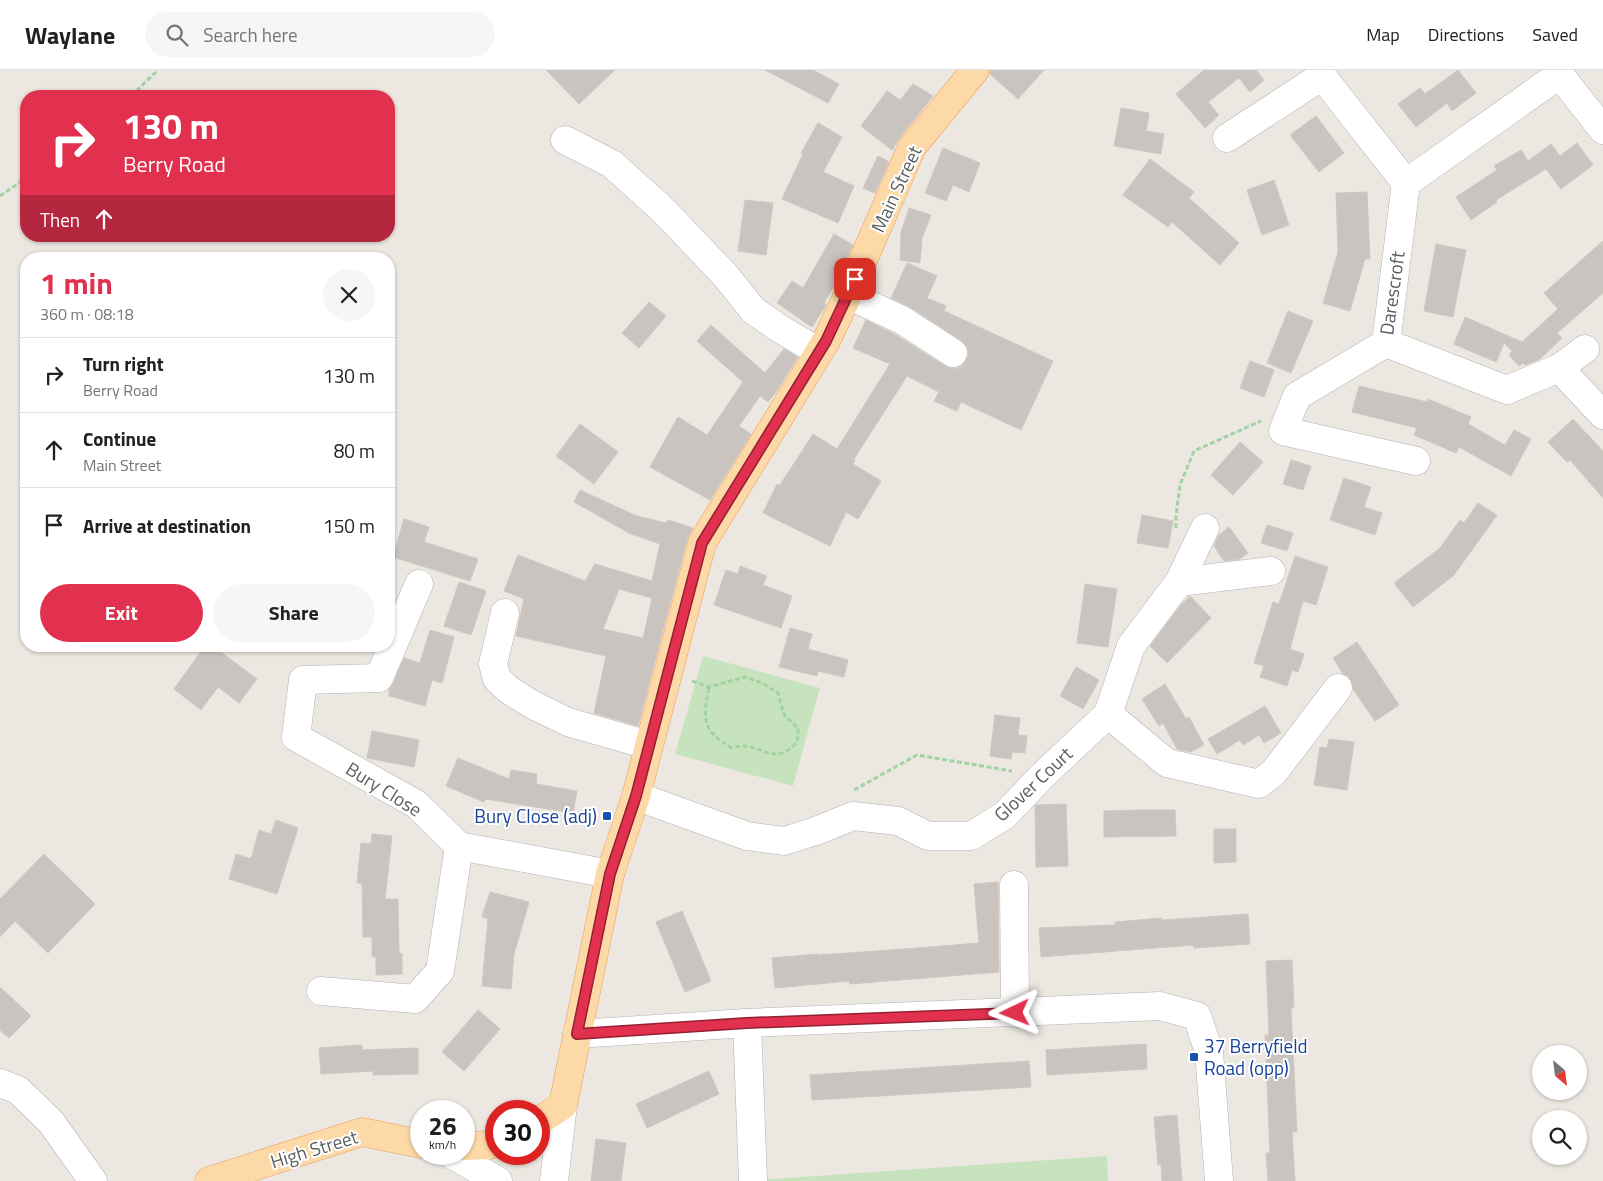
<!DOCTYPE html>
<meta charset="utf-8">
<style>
:root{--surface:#fff;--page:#f6f6f6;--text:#202124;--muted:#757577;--line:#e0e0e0;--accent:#e2314e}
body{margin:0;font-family:"Titillium Web",sans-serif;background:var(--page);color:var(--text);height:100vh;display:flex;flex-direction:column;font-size:19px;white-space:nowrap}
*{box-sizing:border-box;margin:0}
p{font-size:16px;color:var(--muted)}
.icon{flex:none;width:28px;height:28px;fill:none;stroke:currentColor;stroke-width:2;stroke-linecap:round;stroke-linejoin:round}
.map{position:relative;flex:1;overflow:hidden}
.drawer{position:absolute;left:20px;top:182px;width:375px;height:400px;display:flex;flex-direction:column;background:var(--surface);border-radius:20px;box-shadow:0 1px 4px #0004}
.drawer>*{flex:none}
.top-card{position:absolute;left:20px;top:20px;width:375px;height:152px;border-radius:20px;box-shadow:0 1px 4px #0004;background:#e2314e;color:#fff;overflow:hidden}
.needle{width:32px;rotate:152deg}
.buttons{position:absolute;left:1532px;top:975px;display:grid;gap:10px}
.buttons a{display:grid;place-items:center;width:55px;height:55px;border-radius:50%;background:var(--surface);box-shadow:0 1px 4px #0004;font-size:25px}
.speed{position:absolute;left:410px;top:1030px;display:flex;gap:10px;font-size:25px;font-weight:700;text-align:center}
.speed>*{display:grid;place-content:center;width:65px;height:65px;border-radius:50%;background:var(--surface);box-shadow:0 1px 4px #0004;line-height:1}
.speed small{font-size:12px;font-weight:400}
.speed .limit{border:8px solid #d22;background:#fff;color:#111}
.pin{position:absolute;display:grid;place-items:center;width:42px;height:42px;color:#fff;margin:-21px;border-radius:10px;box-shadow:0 2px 8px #0006}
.me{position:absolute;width:55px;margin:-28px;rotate:268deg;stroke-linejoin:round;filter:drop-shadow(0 0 4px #0008)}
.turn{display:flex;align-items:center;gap:18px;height:105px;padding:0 20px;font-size:22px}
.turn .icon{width:65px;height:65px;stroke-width:2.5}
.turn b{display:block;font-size:35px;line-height:42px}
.then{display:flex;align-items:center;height:48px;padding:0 20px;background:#0003;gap:10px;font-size:19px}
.round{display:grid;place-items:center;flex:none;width:52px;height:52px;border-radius:26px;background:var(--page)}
.overview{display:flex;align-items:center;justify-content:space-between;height:85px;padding:0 20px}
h1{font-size:30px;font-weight:700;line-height:38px;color:var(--accent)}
.button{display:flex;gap:10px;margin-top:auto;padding:10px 20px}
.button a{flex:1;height:58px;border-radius:30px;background:var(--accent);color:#fff;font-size:20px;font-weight:700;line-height:58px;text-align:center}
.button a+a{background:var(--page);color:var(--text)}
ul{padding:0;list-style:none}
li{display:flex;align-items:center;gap:15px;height:75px;padding:0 20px;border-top:1px solid var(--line)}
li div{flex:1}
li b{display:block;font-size:19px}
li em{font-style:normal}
header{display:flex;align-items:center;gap:30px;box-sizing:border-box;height:70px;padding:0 25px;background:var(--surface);border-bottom:1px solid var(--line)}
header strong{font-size:24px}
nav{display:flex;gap:28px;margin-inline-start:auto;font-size:18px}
.search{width:350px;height:45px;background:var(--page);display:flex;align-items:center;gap:12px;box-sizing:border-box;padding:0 18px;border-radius:28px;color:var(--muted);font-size:19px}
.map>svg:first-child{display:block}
.green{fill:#c7e3be}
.building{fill:#cac4c0;stroke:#d0c7c0;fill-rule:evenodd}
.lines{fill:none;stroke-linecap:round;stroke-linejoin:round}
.minor-casing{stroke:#afb4b6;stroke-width:29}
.major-casing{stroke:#eba05b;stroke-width:29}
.path{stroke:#a2d4a3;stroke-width:3;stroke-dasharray:5 2.5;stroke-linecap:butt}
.minor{stroke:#fff;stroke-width:28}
.major{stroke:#fcd9a7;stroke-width:28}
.route-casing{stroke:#932033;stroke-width:12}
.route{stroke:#e2314e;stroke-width:9}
.transit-dot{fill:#1a4fb4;stroke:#fff;stroke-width:2}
.labels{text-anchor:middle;stroke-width:4;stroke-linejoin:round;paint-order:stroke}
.street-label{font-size:19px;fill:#5a5f61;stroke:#fff}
.transit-label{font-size:19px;fill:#164399;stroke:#fff;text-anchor:end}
</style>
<header>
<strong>Waylane</strong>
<div class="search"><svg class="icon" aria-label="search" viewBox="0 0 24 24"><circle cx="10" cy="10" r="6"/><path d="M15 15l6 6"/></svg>Search here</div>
<nav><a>Map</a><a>Directions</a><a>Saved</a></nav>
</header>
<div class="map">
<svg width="1603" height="1111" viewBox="0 0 1603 1111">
<rect width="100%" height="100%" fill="#ece7e1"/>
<g class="green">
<path d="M703,586L820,618L793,716L675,684Z"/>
<path d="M1107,1086L1108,1111H758V1110Z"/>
</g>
<g class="building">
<path d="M546,0H615L579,34Z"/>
<path d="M765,0H813L839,14L828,33Z"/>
<path d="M990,0H1044L1018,29L990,4Z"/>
<path d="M1204,0H1256L1264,10L1250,22L1239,8L1208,32L1219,45L1205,58L1176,24Z"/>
<path d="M1458,0L1476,23L1452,41L1447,33L1416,57L1398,34L1420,18L1425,24Z"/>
<path d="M913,14L933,26L900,67L892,80L861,56L887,21L900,30Z"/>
<path d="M1121,38L1149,43L1146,61L1164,64L1161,84L1114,76Z"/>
<path d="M1316,46L1344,83L1319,102L1290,65Z"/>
<path d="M818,53L842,67L823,102L854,116L838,153L782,129L803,84L801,83Z"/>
<path d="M1577,73L1593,95L1561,119L1546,99L1496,130L1497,132L1471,150L1456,127L1497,100L1494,96L1521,80L1528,91L1551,74L1560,86Z"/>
<path d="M943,78L980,93L969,122L953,115L946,131L925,123Z"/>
<path d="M878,86L889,92L875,123L863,118Z"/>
<path d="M1150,89L1194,122L1189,128L1239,173L1220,195L1172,152L1168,157L1123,125Z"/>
<path d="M1274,110L1289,155L1262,165L1247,120Z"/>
<path d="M1367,122L1370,189H1365L1350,241L1323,233L1338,182L1336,123Z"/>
<path d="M745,130L773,133L766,185L738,181Z"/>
<path d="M909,138L931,145L922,168L920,193L900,190L901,163Z"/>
<path d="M834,164L853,175L840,205L824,233L826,234L825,237L812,257L777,233L792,211L803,218Z"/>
<path d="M1603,171V223L1557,263L1562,268L1540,289L1525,295L1523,293L1519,296L1509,285L1512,281L1504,273L1496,292L1454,274L1465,247L1522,272L1558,239L1544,223Z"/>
<path d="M1436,174L1466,180L1453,247L1424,241Z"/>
<path d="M907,193L937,206L927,228L946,236L944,241L1053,291L1021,360L961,332L957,341L934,331L939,322L907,306L854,389L855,390L853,394L881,411L858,449L846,442L830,476L763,443L777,414L780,415L813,364L837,379L890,294L853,278L866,250L894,264L945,296L953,299L961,297L966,291L969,284L967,276L961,270L910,237L891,228Z"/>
<path d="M649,232L666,246L639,278L622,263Z"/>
<path d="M1288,241L1313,251L1291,303L1267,293Z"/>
<path d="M711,255L765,303L784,279L798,287L776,322L768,332L760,326L739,356L751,364L710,430L650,397L678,347L707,365L743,312L697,271Z"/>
<path d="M1250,291L1274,300L1264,327L1240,318Z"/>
<path d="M1359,316L1427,332L1428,329L1471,347L1468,354L1505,375L1514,360L1531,369L1511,406L1459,377L1456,383L1414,365L1417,358L1352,342Z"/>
<path d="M1573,349L1603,381V428L1570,390L1567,392L1548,372Z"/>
<path d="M580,354L618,382L594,414L556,386Z"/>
<path d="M1240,372L1263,392L1233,425L1211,405Z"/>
<path d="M1291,390L1311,396L1303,420L1283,414Z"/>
<path d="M1344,408L1371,417L1364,437L1382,443L1375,465L1330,450Z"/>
<path d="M580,420L637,446L666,453L668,450L693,458L687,469L638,656L594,643L606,586L516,566L524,529L504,521L518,485L585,511L595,494L652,511L660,474L629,463L574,432ZM619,519L652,528L643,568L603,559Z"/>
<path d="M1478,433L1497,445L1454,505L1413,537L1394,513L1440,478L1460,450L1464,453Z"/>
<path d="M1142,445L1173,451L1168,478L1137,473Z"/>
<path d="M404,449L429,457L424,472L478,489L470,511L393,487Z"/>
<path d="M1267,455L1293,463L1287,481L1261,473Z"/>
<path d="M1229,457L1248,483L1240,489L1224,491L1214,476L1219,465Z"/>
<path d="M1295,486L1328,497L1316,535L1303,531L1290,579L1304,584L1298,602L1292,600L1287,616L1260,607L1264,596L1254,593L1273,532L1279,534Z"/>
<path d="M740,496L767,506L763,515L792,526L781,558L714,535L726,500L738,504Z"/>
<path d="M459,512L486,521L471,565L444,556Z"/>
<path d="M1085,514L1117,519L1108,577L1077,573Z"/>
<path d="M1190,526L1211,548L1167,593L1150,576L1181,535Z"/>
<path d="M790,558L812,564L808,579L848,590L844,607L818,601L817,606L779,597Z"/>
<path d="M430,560L454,567L442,613L432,610L425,636L389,626V620L393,614L404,588L420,593Z"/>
<path d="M1357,572L1399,635L1375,651L1353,619L1352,612L1348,606L1343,604L1333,588Z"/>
<path d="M205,576H213L257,609L239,633L218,617L201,640L174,619Z"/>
<path d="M1076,597L1099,610L1083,639L1060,626Z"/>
<path d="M1165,614L1186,649L1189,647L1204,675L1190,682L1177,679L1163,653L1159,656L1142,629Z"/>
<path d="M1265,636L1281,663L1264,673L1259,665L1243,675L1240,670L1217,684L1208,669Z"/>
<path d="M995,645L1020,648L1018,665L1027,666L1025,683L1012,682L1011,689L990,686Z"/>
<path d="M372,661L419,670L414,697L367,688Z"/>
<path d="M1329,669L1354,672L1347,720L1314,715L1320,677L1327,678Z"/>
<path d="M458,688L509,709L511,700L537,704L536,714L577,721L573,743L485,729L484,732L446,716Z"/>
<path d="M1066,734L1068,796L1036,797L1035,737L1036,735Z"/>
<path d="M1140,740H1175L1176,766L1104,767V741Z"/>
<path d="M276,750L298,758L277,824L229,809L236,784L251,789L259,760L271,764Z"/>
<path d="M1214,759H1236V792L1214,793Z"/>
<path d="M372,764L392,766L385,829H398L399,884L402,883V904L376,905V887H372V867H363L362,813H357L361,773L371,774Z"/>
<path d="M44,784L95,834L48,883L15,851L0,867V829Z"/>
<path d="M998,812L999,902L850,914L849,911L775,918L772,888L818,884V885L892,880L979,873L974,814Z"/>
<path d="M490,822L529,832L514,884L511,919L482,916L488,849L482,847Z"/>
<path d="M682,841L711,911L685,922L656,852Z"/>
<path d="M1248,844L1250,874L1194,878L1193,875L1041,887L1039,858L1115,855V852L1162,848V850Z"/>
<path d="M1292,890L1294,938H1291L1297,1062H1292L1295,1111H1268L1266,1083H1270L1265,965H1269L1266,891Z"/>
<path d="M0,917L31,946L9,968L0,960Z"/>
<path d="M478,940L500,959L464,1001L442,982Z"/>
<path d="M1146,974L1147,999L1047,1005L1046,980Z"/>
<path d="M362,975V980L418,978V1004L373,1005V1001L321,1004L319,978Z"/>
<path d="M1029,991L1031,1017L812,1030L810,1005Z"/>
<path d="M709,1001L719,1024L647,1058L636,1034Z"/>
<path d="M1177,1045L1182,1111H1162L1161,1094L1158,1095L1154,1047Z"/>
<path d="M596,1069L626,1073L621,1111H591Z"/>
</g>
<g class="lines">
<g class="minor-casing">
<g id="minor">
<path d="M1556,0L1603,60"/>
<path d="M1227,68L1322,6L1406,113"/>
<path d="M565,70L612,94L662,139L725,205L753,240L777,257L819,282"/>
<path d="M848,225L902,250L953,283"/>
<path d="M1386,273L1507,320L1559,298L1585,279"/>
<path d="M1559,298L1603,345"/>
<path d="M1416,391L1283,361L1297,326L1386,273L1406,113L1559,5"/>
<path d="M1179,512L1271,501"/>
<path d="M419,514L379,608L303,610L296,667L416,734L459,776L610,804"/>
<path d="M505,543L493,594L497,609L509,620L533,635L568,652L648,675"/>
<path d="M1108,644L1167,693L1259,714L1274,702L1338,618"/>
<path d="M636,726L747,766L784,771L816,761L853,746L898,751L928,766H971L1005,745L1042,706L1108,644L1131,576L1179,512L1205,458"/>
<path d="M1014,815L1015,943"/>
<path d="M321,921L415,929L440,901L459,776"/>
<path d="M747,953L753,1111"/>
<path d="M577,964L747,953L1160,936L1197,946L1209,982L1219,1111"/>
<path d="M0,1013L18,1020L51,1052L93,1111"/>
<path d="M451,1084L498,1111"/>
<path d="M554,1111L563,1035"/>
</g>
</g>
<g class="major-casing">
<g id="major">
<path d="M539,1051L563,1035L610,804L636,726L702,473L826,271L848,225L912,77L975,0"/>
<path d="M464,1076L490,1075L496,1072"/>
<path d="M209,1111L362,1062L421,1074"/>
</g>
</g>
<g class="path">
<path d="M131,26L158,0"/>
<path d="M0,126L26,108"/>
<path d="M1176,458V446L1180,415L1194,381L1261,351"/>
<path d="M692,611L709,617L745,607L762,613L778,623L784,645L798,658C798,667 799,672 791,678C769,695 757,669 732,678C701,660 703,649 709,617"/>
<path d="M854,720L917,685L1012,701"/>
</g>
<use href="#minor" class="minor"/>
<use href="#major" class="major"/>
</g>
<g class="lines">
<g class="route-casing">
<path id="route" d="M855,209L826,271L702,473L636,726L610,804L577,964L747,953L1015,943"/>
</g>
<use href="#route" class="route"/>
</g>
<g class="transit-dot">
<rect x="602" y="741" width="10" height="10" rx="2.5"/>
<rect x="1189" y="982" width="10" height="10" rx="2.5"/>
</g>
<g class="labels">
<g class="street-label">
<text transform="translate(896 119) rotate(-65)" y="7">Main Street</text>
<text transform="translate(1392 223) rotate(-82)" y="7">Darescroft</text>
<text transform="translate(1033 714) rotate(-43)" y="7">Glover Court</text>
<text transform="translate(384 719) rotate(32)" y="7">Bury Close</text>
<text transform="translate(314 1079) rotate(-17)" y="7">High Street</text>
</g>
<g class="transit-label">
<text x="597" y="753">Bury Close (adj)</text>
<text x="1204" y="983" text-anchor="start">37 Berryfield<tspan x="1204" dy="22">Road (opp)</tspan></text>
</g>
</g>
</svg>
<div class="buttons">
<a><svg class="needle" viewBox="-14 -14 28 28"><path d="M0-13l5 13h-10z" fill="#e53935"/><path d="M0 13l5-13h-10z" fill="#757577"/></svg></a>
<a><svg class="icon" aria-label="search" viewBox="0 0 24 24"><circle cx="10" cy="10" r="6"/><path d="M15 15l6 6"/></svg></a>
</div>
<div class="speed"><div>26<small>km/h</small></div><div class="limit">30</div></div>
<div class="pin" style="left:855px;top:209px;background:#d93025"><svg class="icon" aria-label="arrive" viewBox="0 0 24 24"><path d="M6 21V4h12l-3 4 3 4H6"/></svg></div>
<svg class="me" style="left:1015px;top:943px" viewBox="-20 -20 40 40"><path d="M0-17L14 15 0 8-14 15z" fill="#e2314e" stroke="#fff" stroke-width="4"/></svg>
<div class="top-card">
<div class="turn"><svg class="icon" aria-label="right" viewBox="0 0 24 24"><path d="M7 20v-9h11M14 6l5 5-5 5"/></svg><div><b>130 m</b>Berry Road</div></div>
<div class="then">Then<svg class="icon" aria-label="ahead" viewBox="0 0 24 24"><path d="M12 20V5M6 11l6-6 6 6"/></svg></div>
</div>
<section class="drawer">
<div class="overview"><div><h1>1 min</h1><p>360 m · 08:18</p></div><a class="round"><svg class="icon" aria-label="close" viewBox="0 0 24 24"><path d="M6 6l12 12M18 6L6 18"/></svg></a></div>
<ul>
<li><svg class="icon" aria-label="right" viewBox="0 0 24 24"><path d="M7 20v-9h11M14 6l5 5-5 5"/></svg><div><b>Turn right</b><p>Berry Road</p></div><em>130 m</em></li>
<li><svg class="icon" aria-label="ahead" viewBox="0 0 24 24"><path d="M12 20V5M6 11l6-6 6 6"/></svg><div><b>Continue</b><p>Main Street</p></div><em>80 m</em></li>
<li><svg class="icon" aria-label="arrive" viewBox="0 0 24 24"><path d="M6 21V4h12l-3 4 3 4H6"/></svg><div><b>Arrive at destination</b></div><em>150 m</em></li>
</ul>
<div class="button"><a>Exit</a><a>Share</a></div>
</section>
</div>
